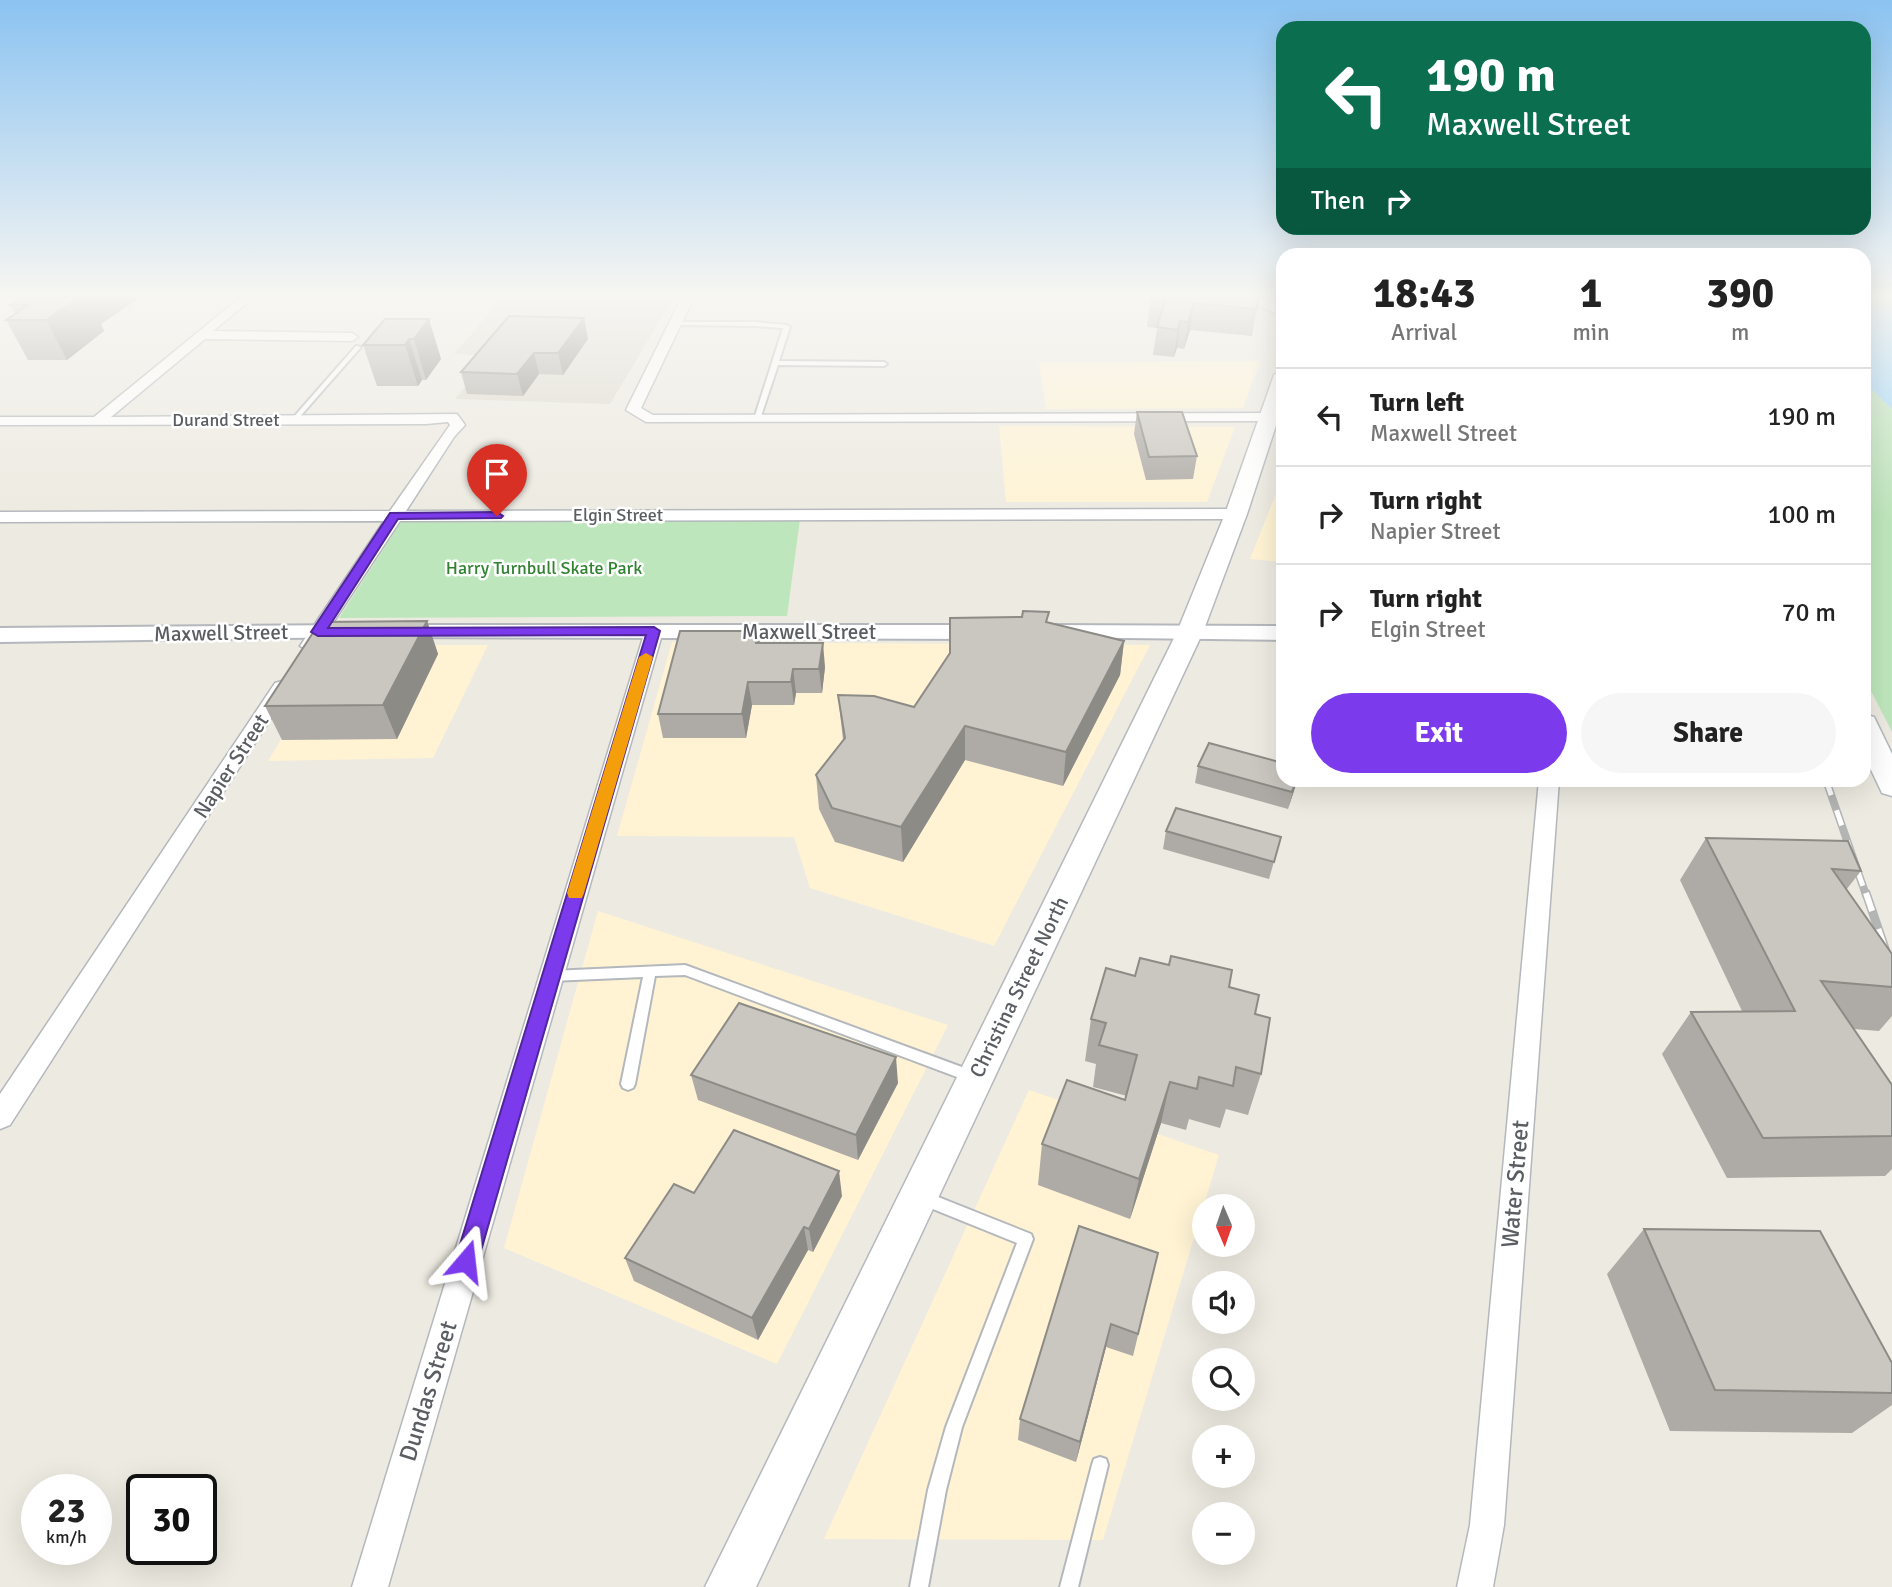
<!DOCTYPE html>
<meta charset="utf-8">
<style>
:root{--surface:#fff;--page:#f6f6f6;--text:#222;--muted:#767676;--line:#e0e0e0;--accent:#7c3aed}
body{margin:0;font-family:Signika,sans-serif;background:var(--page);color:var(--text);height:100vh;display:flex;flex-direction:column;font-size:26px;white-space:nowrap}
*{box-sizing:border-box;margin:0}
p{font-size:23px;color:var(--muted)}
.icon{flex:none;width:38px;height:38px;fill:none;stroke:currentColor;stroke-width:2;stroke-linecap:round;stroke-linejoin:round}
.map{position:relative;flex:1;overflow:hidden}
.panel{position:absolute;left:1276px;top:248px;width:595px;height:539px;display:flex;flex-direction:column;background:var(--surface);border-radius:21px;box-shadow:0 7px 28px #0002}
.panel>*{flex:none}
.hud{position:absolute;left:1276px;top:21px;width:595px;height:214px;border-radius:21px;box-shadow:0 7px 28px #0002;background:#0b6e4f;color:#fff;overflow:hidden}
.needle{width:46px;rotate:178deg}
.fabs{position:absolute;left:1192px;top:1194px;display:grid;gap:14px}
.fabs a{display:grid;place-items:center;width:63px;height:63px;border-radius:50%;background:var(--surface);box-shadow:0 7px 28px #0002;font-size:35px}
.speed{position:absolute;left:21px;top:1474px;display:flex;gap:14px;font-size:35px;font-weight:700;text-align:center}
.speed>*{display:grid;place-content:center;width:91px;height:91px;border-radius:50%;background:var(--surface);box-shadow:0 7px 28px #0002;line-height:1}
.speed small{font-size:18px;font-weight:400}
.speed .limit{border:4px solid #111;border-radius:10px;background:#fff;color:#111}
.pin{position:absolute;display:grid;place-items:center;width:60px;height:60px;color:#fff;margin:-72px -30px;border-radius:50% 50% 50% 0;rotate:-45deg;box-shadow:0 0 7px #0007}
.pin .icon{rotate:45deg}
.me{position:absolute;width:77px;margin:-38px;rotate:17deg;stroke-linejoin:round;filter:drop-shadow(0 0 5px #0008)}
.turn{display:flex;align-items:center;gap:24px;height:147px;padding:0 35px;font-size:32px}
.turn .icon{width:91px;height:91px;stroke-width:2.5}
.turn b{display:block;font-size:49px;line-height:60px}
.then{display:flex;align-items:center;height:66px;padding:0 35px;background:#0003;gap:14px;font-size:26px}
.eta{display:flex;justify-content:space-evenly;align-items:center;height:119px;text-align:center}
.eta b{font-size:42px;font-weight:700;line-height:49px}
.primary-button{display:flex;gap:14px;margin-top:auto;padding:14px 35px}
.primary-button a{flex:1;height:80px;border-radius:42px;background:var(--accent);color:#fff;font-size:28px;font-weight:700;line-height:80px;text-align:center}
.primary-button a+a{background:var(--page);color:var(--text)}
ul{padding:0;list-style:none}
li{display:flex;align-items:center;gap:21px;height:98px;padding:0 35px;border-top:2px solid var(--line)}
li div{flex:1}
li b{display:block;font-size:26px}
li em{font-style:normal}
.map>svg:first-child{display:block}
.commercial{fill:#fff3d4}
.education{fill:#ddd9cf}
.green{fill:#bee6bc}
.water{fill:#9fd9ff}
.lines{fill:none;stroke-linecap:round;stroke-linejoin:round}
.service-casing{stroke:#b4b8bc;stroke-width:4}
.minor-casing{stroke:#b4b8bc;stroke-width:3}
.tertiary-casing{stroke:#b4b8bc;stroke-width:4}
.secondary-casing{stroke:#b5b9be;stroke-width:3}
.service{fill:#fff;fill-rule:evenodd}
.minor{fill:#fff;fill-rule:evenodd}
.tertiary{fill:#fff;fill-rule:evenodd}
.secondary{fill:#fff;fill-rule:evenodd}
.rail-far1-casing{stroke:#b3b4b4;stroke-width:8}
.rail-casing{stroke:#b3b4b4;stroke-width:9}
.rail-far1{stroke:#fff;stroke-width:5;stroke-dasharray:16;stroke-linecap:butt}
.rail{stroke:#fff;stroke-width:6;stroke-dasharray:19;stroke-linecap:butt}
.wall{fill:#aeaaa5}
.shaded-wall{fill:#8d8b86}
.building{fill:#cac6c0;stroke:#8d8b86;stroke-width:2}
.route{fill:#7c3aed;stroke:#51269a;stroke-width:2}
.slow{fill:#f59e0b}
.labels{text-anchor:middle;stroke-width:5;stroke-linejoin:round;paint-order:stroke}
.far-street-label{font-size:18px;fill:#5a5e62;stroke:#fff}
.far-park-label{font-size:18px;fill:#318232;stroke:#fff}
.street-label{font-size:21px;fill:#5a5e62;stroke:#fff}
.near-street-label{font-size:24px;fill:#5a5e62;stroke:#fff}
</style>
<div class="map">
<svg width="1892" height="1587" viewBox="0 0 1892 1587">
<rect width="100%" height="100%" fill="#edeae1"/>
<g class="commercial">
<path d="M1260,361L1243,408L1046,409L1039,363Z"/>
<path d="M999,426L1235,427L1207,502H1006Z"/>
<path d="M1283,471V562L1250,559L1275,496Z"/>
<path d="M672,642L1150,645L994,946L810,888L794,837L617,836Z"/>
<path d="M337,645H488L433,758L268,761Z"/>
<path d="M598,911L948,1025L777,1364L504,1248Z"/>
<path d="M1029,1090L1219,1155L1103,1540L824,1539Z"/>
</g>
<path class="education" d="M504,297H674L610,404L455,399L491,356L454,354Z"/>
<g class="green">
<path d="M1864,382L1892,409V732L1864,677Z"/>
<path d="M403,519H800L787,616L339,618Z"/>
</g>
<path class="water" d="M1864,297H1892V409L1864,382Z"/>
<g class="lines">
<g class="service-casing">
<g id="service">
<path d="M673,322H755L787,325L790,327L779,361L884,362L887,364L884,366L778,365L760,419L757,421L754,419L783,328L755,326L675,325L673,324Z"/>
<path d="M356,346L361,347L296,421H292V419Z"/>
<path d="M685,965L978,1073L980,1077L978,1081L973,1083L685,975L655,976L635,1084L633,1088L628,1090L623,1088L621,1084L643,977L551,981L547,979L545,976L547,973L551,971Z"/>
<path d="M923,1191L1031,1234L1033,1239L962,1427L946,1490L928,1587H910L928,1490L946,1427L1017,1243L918,1203L916,1198L918,1193Z"/>
<path d="M1100,1457L1106,1459L1108,1465L1078,1587H1060L1092,1465L1094,1459Z"/>
</g>
</g>
<g class="minor-casing">
<g id="minor">
<path d="M241,297H254L213,331L352,333L358,337L352,341L205,339L111,417L457,414L465,425L454,437L406,511L1236,509L1244,514L1236,519L400,521L315,650L309,651L300,646L384,521L0,522V512L390,511L450,425L448,422L426,424L0,425V417H94Z"/>
<path d="M682,297H694L641,408L653,415L1268,413L1275,417L1268,421L646,422L626,410Z"/>
<path d="M654,626L663,631L388,1587H352L645,631Z"/>
<path d="M282,681L291,687L10,1125L0,1129V1094L275,683Z"/>
<path d="M1539,780H1559L1504,1525L1493,1587H1457L1470,1525Z"/>
</g>
</g>
<g class="tertiary-casing">
<g id="tertiary">
<path d="M347,625L355,627L358,632L355,637L0,642V628Z"/>
<path d="M396,625H984L992,627L995,632L992,637L984,639L388,637L385,632L388,627Z"/>
<path d="M1050,625L1283,626V640L1042,637L1039,632L1042,627Z"/>
</g>
</g>
<g class="secondary-casing">
<g id="secondary">
<path d="M1236,297H1265L1283,305V317L1257,305L1238,300Z"/>
<path d="M1283,369V404L1247,514L1203,632L756,1587H705L1177,632L1225,514L1274,375Z"/>
<path d="M1864,714L1874,717L1892,754V796L1882,793L1864,755Z"/>
</g>
</g>
<use href="#service" class="service"/>
<use href="#minor" class="minor"/>
<use href="#tertiary" class="tertiary"/>
<use href="#secondary" class="secondary"/>
<g class="rail-far1-casing">
<path id="rail-far1" d="M1826,780L1866,895"/>
</g>
<g class="rail-casing">
<path id="rail" d="M1866,893L1892,969"/>
</g>
<use href="#rail-far1" class="rail-far1"/>
<use href="#rail" class="rail"/>
</g>
<g class="wall">
<path d="M23,297L101,324L104,331L67,360H28L6,320L15,314L10,305Z"/>
<path d="M1259,297L1252,336L1190,330L1184,349L1177,348L1174,357L1153,355L1157,328L1147,327L1150,300Z"/>
<path d="M584,318L588,339L563,375L539,374L523,396L467,394L461,372Z"/>
<path d="M429,319L441,359L426,380H422L418,386H377L363,345Z"/>
<path d="M1137,412L1197,456L1193,479L1146,480L1134,434Z"/>
<path d="M1283,537V556H1281Z"/>
<path d="M427,621L438,654L397,739L282,740L265,706Z"/>
<path d="M1048,622L1124,641L1120,675L1063,786L965,760L903,862L835,842L819,809L816,775L843,740L838,695L914,707Z"/>
<path d="M758,631L760,643L825,667L822,693H796L794,705H752L746,738H663L658,714Z"/>
<path d="M1198,766L1283,780H1297L1288,809L1195,783Z"/>
<path d="M1166,831L1281,837L1269,879L1163,849Z"/>
<path d="M1706,838L1861,871L1846,890L1892,954V1016L1879,1031L1854,1029L1892,1085V1169L1885,1176L1727,1178L1662,1054L1691,1012L1742,1011L1680,880Z"/>
<path d="M1135,976L1229,987L1255,1014L1261,1074L1248,1115L1226,1109L1220,1128L1189,1119L1186,1130L1161,1123L1130,1219L1038,1185L1042,1144L1125,1100L1127,1096L1093,1087L1096,1064L1085,1061L1091,1019Z"/>
<path d="M691,1075L898,1083L858,1160L698,1100Z"/>
<path d="M694,1193L842,1196L813,1252L808,1250L758,1340L634,1281L625,1258Z"/>
<path d="M1644,1229L1892,1363V1405L1852,1433L1670,1431L1607,1274Z"/>
<path d="M1158,1253L1133,1356L1106,1347L1076,1462L1018,1440L1020,1419Z"/>
</g>
<g class="shaded-wall">
<path d="M73,297H141L101,324L104,331L67,360L46,320Z"/>
<path d="M1194,303L1190,330L1184,349L1188,322Z"/>
<path d="M584,318L588,339L563,375L558,353Z"/>
<path d="M429,319L441,359L426,380L414,339Z"/>
<path d="M1180,321L1177,348L1174,357L1178,330Z"/>
<path d="M409,339L422,380L418,386L405,345Z"/>
<path d="M534,353L539,374L523,396L517,374Z"/>
<path d="M427,621L438,654L397,739L383,705Z"/>
<path d="M758,631L761,654L756,643Z"/>
<path d="M1124,641L1120,675L1063,786L1066,752Z"/>
<path d="M823,643L825,667L822,693L819,669Z"/>
<path d="M793,669L796,693L794,705L791,682Z"/>
<path d="M748,682L752,705L746,738L742,714Z"/>
<path d="M965,726V760L903,862L901,827Z"/>
<path d="M1296,780H1297L1296,785L1288,809Z"/>
<path d="M896,1057L898,1083L858,1160L856,1135Z"/>
<path d="M1170,1082L1161,1123L1130,1219L1139,1179Z"/>
<path d="M839,1171L842,1196L813,1252L809,1229Z"/>
<path d="M804,1227L808,1250L758,1340L752,1318Z"/>
<path d="M1111,1324L1106,1347L1076,1462L1080,1442Z"/>
</g>
<g class="building">
<path d="M23,297H79L46,320H6L28,305H10Z"/>
<path d="M1151,297H1259L1257,309L1194,303L1188,322L1180,321L1178,330L1157,327L1165,301L1150,300Z"/>
<path d="M509,316L584,318L558,353H534L517,374L461,372Z"/>
<path d="M385,319H429L414,339H409L405,345H363Z"/>
<path d="M1137,412H1182L1197,456L1149,457Z"/>
<path d="M1023,611L1049,612L1046,622L1124,641L1066,752L965,726L901,827L832,808L816,775L845,738L838,695L874,696L914,707L950,653V618L1022,617Z"/>
<path d="M427,621L383,705L265,706L320,622Z"/>
<path d="M680,631H758L756,643H823L819,669H793L791,682H748L742,714H658Z"/>
<path d="M1209,743L1283,763V780H1296L1292,792L1198,766Z"/>
<path d="M1176,808L1281,837L1274,862L1166,831Z"/>
<path d="M1706,838L1848,841L1861,871L1832,869L1892,954V987L1821,981L1892,1085V1136L1763,1138L1691,1012L1795,1011Z"/>
<path d="M1171,956L1232,970L1229,987L1259,995L1255,1014L1270,1018L1261,1074L1236,1067L1233,1086L1199,1077L1197,1089L1170,1082L1139,1179L1042,1144L1067,1080L1125,1100L1137,1055L1099,1045L1106,1023L1091,1019L1106,968L1135,976L1140,958L1169,965Z"/>
<path d="M739,1003L896,1057L856,1135L691,1075Z"/>
<path d="M734,1130L839,1171L809,1229L804,1227L752,1318L625,1258L674,1184L694,1193Z"/>
<path d="M1079,1226L1158,1253L1138,1334L1111,1324L1080,1442L1020,1419Z"/>
<path d="M1644,1229L1820,1231L1892,1363V1393L1715,1390Z"/>
</g>
<linearGradient id="sky" x2="0" y2="1"><stop stop-color="#8bc3f1"/><stop offset="0.57" stop-color="#f7f6f2"/><stop offset="1" stop-color="#f7f6f2" stop-opacity="0"/></linearGradient>
<rect width="1892" height="519" fill="url(#sky)"/>
<path class="route" d="M497,512L503,516L501,518L398,519L328,628L654,627L660,631L478,1261L474,1268L466,1271L458,1268L455,1261L646,635L318,636L311,632L390,513Z"/>
<path class="slow" d="M646,653L653,657L584,893L582,898H569L567,893L639,657Z"/>
<g class="labels">
<g class="far-street-label">
<text x="226" y="426">Durand Street</text>
<text x="618" y="521">Elgin Street</text>
</g>
<g class="far-park-label">
<text x="544" y="574">Harry Turnbull Skate Park</text>
</g>
<g class="street-label">
<text x="809" y="639">Maxwell Street</text>
<text transform="translate(221 633) rotate(-1)" y="7">Maxwell Street</text>
<text transform="translate(231 766) rotate(-57)" y="7">Napier Street</text>
<text transform="translate(1019 987) rotate(-64)" y="7">Christina Street North</text>
</g>
<g class="near-street-label">
<text transform="translate(1515 1184) rotate(-85)" y="8">Water Street</text>
<text transform="translate(428 1391) rotate(-73)" y="8">Dundas Street</text>
</g>
</g>
</svg>
<div class="fabs">
<a><svg class="needle" viewBox="-14 -14 28 28"><path d="M0-13l5 13h-10z" fill="#e53935"/><path d="M0 13l5-13h-10z" fill="#767676"/></svg></a>
<a><svg class="icon" aria-label="sound" viewBox="0 0 24 24"><path d="M4 9h4l5-4v14l-5-4H4zM17 9q2 3 0 6"/></svg></a>
<a><svg class="icon" aria-label="search" viewBox="0 0 24 24"><circle cx="10" cy="10" r="6"/><path d="M15 15l6 6"/></svg></a>
<a>+</a>
<a>−</a>
</div>
<div class="speed"><div>23<small>km/h</small></div><div class="limit">30</div></div>
<div class="pin" style="left:497px;top:516px;background:#d93025"><svg class="icon" aria-label="arrive" viewBox="0 0 24 24"><path d="M6 21V4h12l-3 4 3 4H6"/></svg></div>
<svg class="me" style="left:466px;top:1261px" viewBox="-20 -20 40 40"><path d="M0-17L14 15 0 8-14 15z" fill="#7c3aed" stroke="#fff" stroke-width="4"/></svg>
<div class="hud">
<div class="turn"><svg class="icon" aria-label="left" viewBox="0 0 24 24"><path d="M17 20v-9H6M10 6l-5 5 5 5"/></svg><div><b>190 m</b>Maxwell Street</div></div>
<div class="then">Then<svg class="icon" aria-label="right" viewBox="0 0 24 24"><path d="M7 20v-9h11M14 6l5 5-5 5"/></svg></div>
</div>
<section class="panel">
<div class="eta">
<div><b>18:43</b><p>Arrival</p></div>
<div><b>1</b><p>min</p></div>
<div><b>390</b><p>m</p></div>
</div>
<ul>
<li><svg class="icon" aria-label="left" viewBox="0 0 24 24"><path d="M17 20v-9H6M10 6l-5 5 5 5"/></svg><div><b>Turn left</b><p>Maxwell Street</p></div><em>190 m</em></li>
<li><svg class="icon" aria-label="right" viewBox="0 0 24 24"><path d="M7 20v-9h11M14 6l5 5-5 5"/></svg><div><b>Turn right</b><p>Napier Street</p></div><em>100 m</em></li>
<li><svg class="icon" aria-label="right" viewBox="0 0 24 24"><path d="M7 20v-9h11M14 6l5 5-5 5"/></svg><div><b>Turn right</b><p>Elgin Street</p></div><em>70 m</em></li>
</ul>
<div class="primary-button"><a>Exit</a><a>Share</a></div>
</section>
</div>
